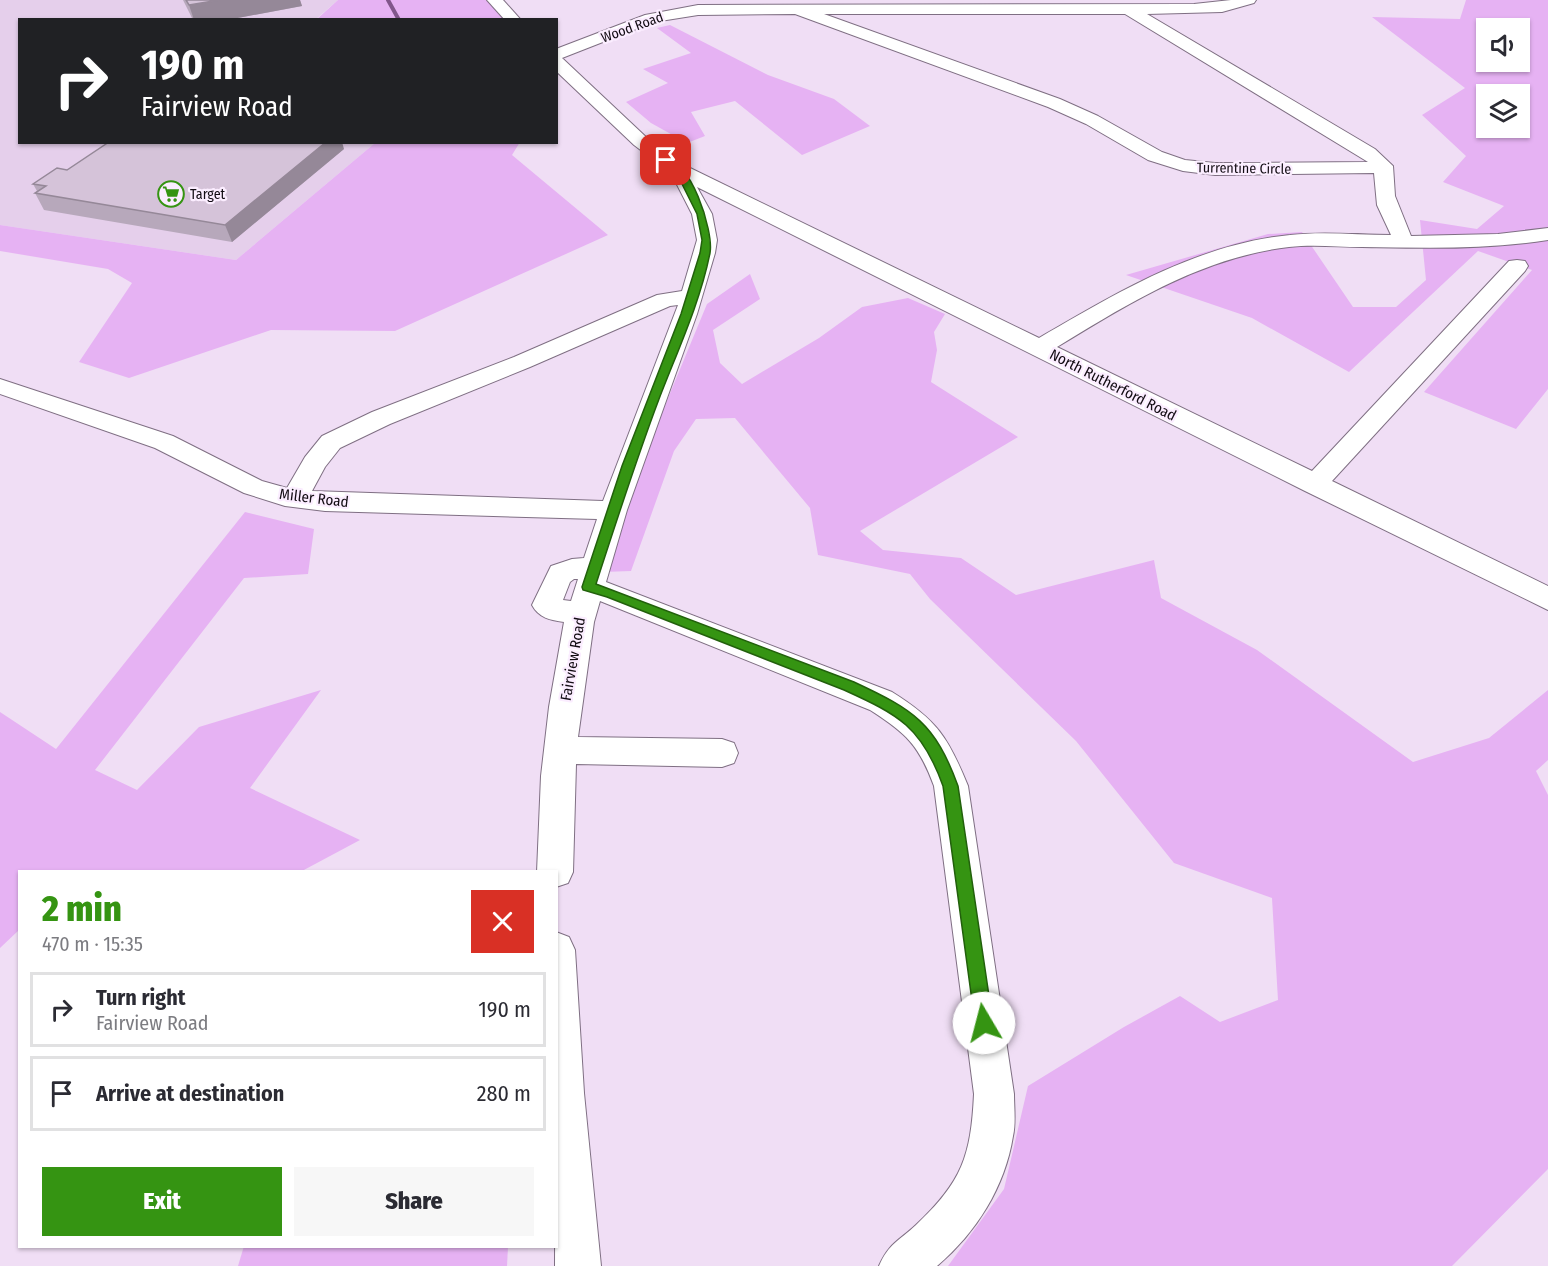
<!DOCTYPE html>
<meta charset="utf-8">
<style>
:root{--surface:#fff;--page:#f7f7f7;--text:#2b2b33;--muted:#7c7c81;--line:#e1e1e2;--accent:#359412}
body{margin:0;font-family:"Fira Sans Condensed",sans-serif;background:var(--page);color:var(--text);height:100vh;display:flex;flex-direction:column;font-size:22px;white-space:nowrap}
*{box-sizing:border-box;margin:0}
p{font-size:20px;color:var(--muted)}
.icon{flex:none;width:33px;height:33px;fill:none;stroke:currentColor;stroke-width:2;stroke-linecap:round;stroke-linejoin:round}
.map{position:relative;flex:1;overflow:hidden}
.sheet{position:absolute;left:18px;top:870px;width:540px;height:378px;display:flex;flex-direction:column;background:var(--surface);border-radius:0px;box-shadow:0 2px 4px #0004}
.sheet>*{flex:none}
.guide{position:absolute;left:18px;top:18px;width:540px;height:126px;border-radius:0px;box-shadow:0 2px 4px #0004;background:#202124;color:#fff;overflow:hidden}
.controls{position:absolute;left:1476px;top:18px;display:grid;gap:12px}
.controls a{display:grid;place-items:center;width:54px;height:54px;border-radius:0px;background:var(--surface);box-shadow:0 2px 4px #0004;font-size:30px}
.pin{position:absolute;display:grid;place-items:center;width:51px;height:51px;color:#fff;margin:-26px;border-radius:12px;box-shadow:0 3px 9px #0006}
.me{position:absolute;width:66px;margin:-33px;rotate:352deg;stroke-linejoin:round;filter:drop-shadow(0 0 4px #0008)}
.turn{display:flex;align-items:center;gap:21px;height:126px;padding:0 24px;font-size:27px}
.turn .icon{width:78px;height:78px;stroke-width:2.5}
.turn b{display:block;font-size:42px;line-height:51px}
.round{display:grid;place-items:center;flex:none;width:63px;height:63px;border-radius:0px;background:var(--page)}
.headline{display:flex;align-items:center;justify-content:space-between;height:102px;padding:0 24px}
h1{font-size:36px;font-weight:800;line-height:45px;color:var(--accent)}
.primary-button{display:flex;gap:12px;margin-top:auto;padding:12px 24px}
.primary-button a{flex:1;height:69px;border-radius:0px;background:var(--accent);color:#fff;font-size:24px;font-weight:800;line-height:69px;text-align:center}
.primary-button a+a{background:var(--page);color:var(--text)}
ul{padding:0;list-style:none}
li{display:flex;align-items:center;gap:18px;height:75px;margin:0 12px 9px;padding:0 12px;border:3px solid var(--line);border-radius:0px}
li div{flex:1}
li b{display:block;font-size:22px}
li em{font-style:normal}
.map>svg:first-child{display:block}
.built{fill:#e5cfeb}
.green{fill:#e6b2f3;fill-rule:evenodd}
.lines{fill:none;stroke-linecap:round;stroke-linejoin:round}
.stream{stroke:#81568b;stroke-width:4}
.minor-casing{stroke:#7f6f83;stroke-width:2}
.minor{fill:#fff;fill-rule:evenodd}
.wall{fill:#b7a8bb}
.shaded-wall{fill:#958898}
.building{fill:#d5c3d9;stroke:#958898;stroke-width:1.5}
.route{fill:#359412;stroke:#22600c;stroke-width:1.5}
.labels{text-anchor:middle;stroke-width:4.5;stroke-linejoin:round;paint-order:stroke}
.far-street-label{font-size:14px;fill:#120c13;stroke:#fbedff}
.far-poi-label{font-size:14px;fill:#120c13;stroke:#fbedff;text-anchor:start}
.street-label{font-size:15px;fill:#120c13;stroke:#fbedff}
</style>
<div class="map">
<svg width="1548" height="1266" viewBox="0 0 1548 1266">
<rect width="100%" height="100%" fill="#f0def5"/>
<path class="built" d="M0,0H338L316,19L20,20V142L375,143L236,260L0,225Z"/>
<g class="green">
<path d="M338,0H491L510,20H316Z"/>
<path d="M1466,0H1548V389L1516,429L1424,392L1532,270L1478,251L1349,372L1252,318L1126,275L1268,234L1302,232L1353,307H1396L1426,280L1420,220L1477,229L1504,206L1443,182L1466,156L1422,115L1465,88L1372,17L1460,19ZM1486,28H1520V62H1486ZM1486,94H1520V128H1486Z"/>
<path d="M670,25L768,75L834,99L870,126L802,155L735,101L691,112L705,136L687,143L651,123L626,102L668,83L643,69L691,53L657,28Z"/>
<path d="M520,142L512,155L608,235L395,331L271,330L129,378L79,362L132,283L108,269L0,251V225L236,260L375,143Z"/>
<path d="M750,274L760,299L713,330L720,363L742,384L819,338L862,307L908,298L945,314L934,332L937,350L931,382L1018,437L860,531L883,550L961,558L1016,595L1154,560L1161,598L1257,650L1413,762L1489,738L1548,690V760L1536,771L1548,795V1169L1452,1266H948L1004,1189L1028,1086L1124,1027L1180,996L1220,1022L1278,1000L1272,898L1174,863L1076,741L930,599L910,574L818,555L810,508L735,418L696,419L674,451L631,571L603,572L649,444L707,304Z"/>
<path d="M245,512L314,529L308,574L244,578L95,770L137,790L199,727L321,690L250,788L360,840L302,871L20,872L19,930L0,948V712L56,749Z"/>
<path d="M244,1246H508V1247L507,1266H238Z"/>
</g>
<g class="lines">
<path class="stream" d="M388,0L399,20"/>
<g class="minor-casing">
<g id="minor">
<path d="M487,0H503L521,20H505Z"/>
<path d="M1231,0H1256L1254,3L1222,12L1147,14L1375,149L1393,166L1395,196L1411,236L1498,234L1548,228V240C1486,250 1424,248 1362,247C1338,247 1313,244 1289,247C1203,257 1129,303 1057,347L1312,471L1509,261L1517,260L1525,261L1528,266L1525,271L1332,481L1548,586V610L1305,491L697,187L712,214L717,240L715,253L697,314L627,510L606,582L892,692C937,720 948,737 968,786L1014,1094C1014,1108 1016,1123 1013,1136C1005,1187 976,1233 937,1266H879C889,1243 899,1241 916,1225C962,1182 971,1156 974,1094L934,786C919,745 906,733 870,710L600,601L594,622L578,737L722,739L734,743L738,753L734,763L722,767L576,764L573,872L568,883L556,887V872H537L541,776L549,707L564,622C550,620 539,618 532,605L551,566L572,559L584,558L597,519L325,511L285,506L244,493L155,448L0,394V379L173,436L262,481L287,488L305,457L322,436L372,412L514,357L657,295L682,291L697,240L692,214L671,173L634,145L556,71V49L645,15L698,5L1194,4ZM795,14L1048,107L1086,124L1148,160L1183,171L1215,175L1374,173L1377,205L1391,235C1358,235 1323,231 1290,235C1198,244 1118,292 1039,338L686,166L646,137L562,58L654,22L698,15ZM824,14H1125L1368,162L1215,163L1185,160L1162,152L1098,116L1060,99ZM678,305L603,501L312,491L325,467L340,448L390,424L530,367L670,306ZM574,579H578L571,601L563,600L570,582Z"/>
<path d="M556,932L569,937L575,950L584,1093L601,1266H555Z"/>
</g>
</g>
<use href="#minor" class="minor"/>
</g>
<g class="wall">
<path d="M183,0H300L302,6L227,20H193Z"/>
<path d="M344,149L232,242L44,210L35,193L37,191L33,184Z"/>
</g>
<g class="shaded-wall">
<path d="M219,0H300L302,6L227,20H194L189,5Z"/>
<path d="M323,142H342L344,149L232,242L225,225Z"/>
</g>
<g class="building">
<path d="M186,0H219L189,5Z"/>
<path d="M109,142H326L225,225L35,193L46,186L33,184L57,168L67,170Z"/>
</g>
<path class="route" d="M663,159C690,156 714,231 710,253C700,303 677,352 659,399C636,460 616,522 596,584L854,682C914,710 935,723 958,786L993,1023L990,1029L984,1032L978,1029L975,1023L943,786C922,727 899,715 844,690L607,597L583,590L582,587L622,466L681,314L700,253L702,240L697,214L676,172L663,162Z"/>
<defs>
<g id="supermarket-ring" transform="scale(1.35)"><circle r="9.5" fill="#fbedff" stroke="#359412" stroke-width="1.5"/><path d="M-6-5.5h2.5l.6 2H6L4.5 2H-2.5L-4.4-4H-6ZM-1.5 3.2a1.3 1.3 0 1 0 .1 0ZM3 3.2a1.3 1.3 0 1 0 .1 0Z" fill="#359412"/></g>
</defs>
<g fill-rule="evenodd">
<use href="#supermarket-ring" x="171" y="194"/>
</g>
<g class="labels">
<g class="far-street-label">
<text transform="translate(632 27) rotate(-20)" y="5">Wood Road</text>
<text transform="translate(1244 168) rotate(1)" y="5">Turrentine Circle</text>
</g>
<g class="far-poi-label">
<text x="190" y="199">Target</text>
</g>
<g class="street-label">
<text transform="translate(1113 385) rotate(27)" y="5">North Rutherford Road</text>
<text transform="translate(314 498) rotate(7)" y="5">Miller Road</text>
<text transform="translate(573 659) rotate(-80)" y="5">Fairview Road</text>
</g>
</g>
</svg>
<div class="controls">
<a><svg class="icon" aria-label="sound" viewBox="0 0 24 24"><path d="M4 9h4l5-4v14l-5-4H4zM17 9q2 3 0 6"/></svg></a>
<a><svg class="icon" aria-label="layers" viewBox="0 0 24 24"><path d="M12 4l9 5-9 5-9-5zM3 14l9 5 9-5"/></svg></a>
</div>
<div class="pin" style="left:666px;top:160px;background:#d93025"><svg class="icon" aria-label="arrive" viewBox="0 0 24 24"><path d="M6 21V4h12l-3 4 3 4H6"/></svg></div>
<svg class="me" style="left:984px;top:1023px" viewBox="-20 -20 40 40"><circle r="19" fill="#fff"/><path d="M0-13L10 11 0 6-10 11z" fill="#359412"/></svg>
<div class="guide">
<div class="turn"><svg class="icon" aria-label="right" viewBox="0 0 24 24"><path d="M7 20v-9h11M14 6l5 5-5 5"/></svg><div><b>190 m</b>Fairview Road</div></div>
</div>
<section class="sheet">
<div class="headline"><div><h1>2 min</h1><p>470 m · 15:35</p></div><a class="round" style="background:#d93025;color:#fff"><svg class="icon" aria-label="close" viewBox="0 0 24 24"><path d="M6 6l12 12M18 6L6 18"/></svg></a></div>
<ul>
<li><svg class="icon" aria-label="right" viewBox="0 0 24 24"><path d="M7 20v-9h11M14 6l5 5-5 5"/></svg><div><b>Turn right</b><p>Fairview Road</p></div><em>190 m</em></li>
<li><svg class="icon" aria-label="arrive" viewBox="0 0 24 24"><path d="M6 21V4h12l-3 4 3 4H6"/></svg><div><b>Arrive at destination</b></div><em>280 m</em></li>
</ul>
<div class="primary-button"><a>Exit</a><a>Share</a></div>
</section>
</div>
